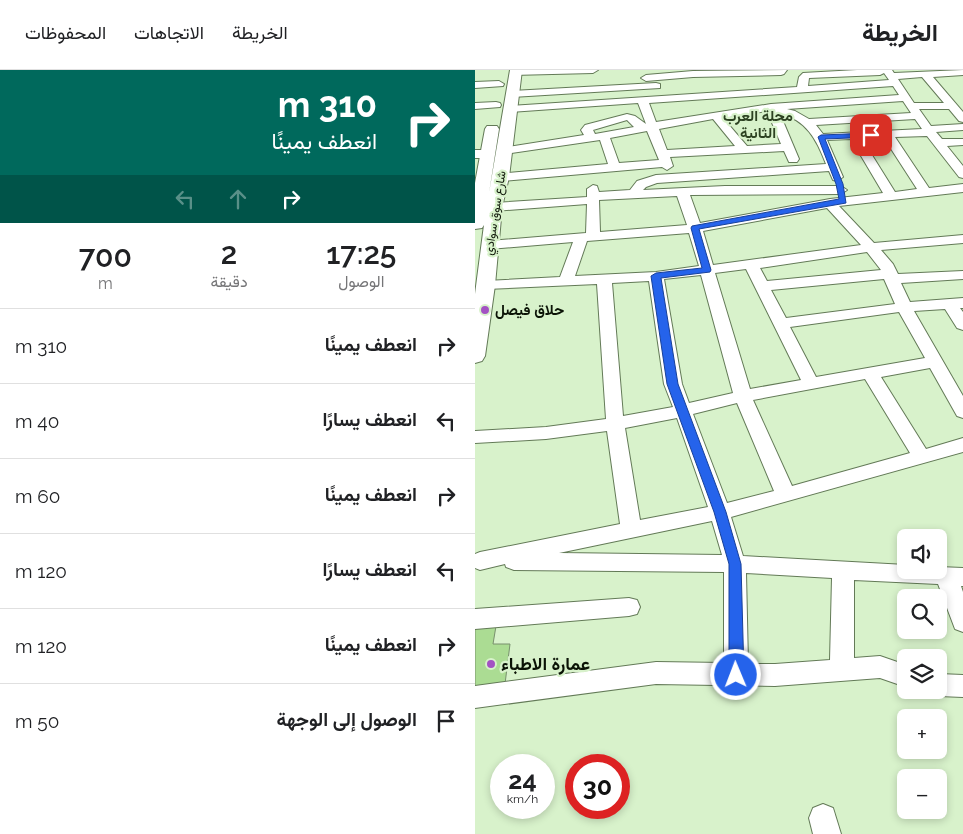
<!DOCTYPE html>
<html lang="ar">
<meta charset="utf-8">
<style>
:root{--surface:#fff;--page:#f2f2f2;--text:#202124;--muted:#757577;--line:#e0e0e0}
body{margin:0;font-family:Raleway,Vazirmatn,sans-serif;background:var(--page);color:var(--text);direction:rtl;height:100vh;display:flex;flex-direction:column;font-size:19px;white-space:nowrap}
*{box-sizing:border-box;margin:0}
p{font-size:16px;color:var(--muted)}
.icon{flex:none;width:28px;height:28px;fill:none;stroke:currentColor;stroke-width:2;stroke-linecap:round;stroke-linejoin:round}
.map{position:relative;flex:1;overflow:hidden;direction:ltr}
.panel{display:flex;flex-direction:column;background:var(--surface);width:475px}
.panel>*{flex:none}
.guide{background:#00695c;color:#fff;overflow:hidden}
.tools{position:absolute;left:422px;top:459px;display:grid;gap:10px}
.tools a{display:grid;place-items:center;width:50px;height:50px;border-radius:8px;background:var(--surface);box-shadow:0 2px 8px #0003;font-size:25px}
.speed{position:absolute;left:15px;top:684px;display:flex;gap:10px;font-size:25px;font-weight:700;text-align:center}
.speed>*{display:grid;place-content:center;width:65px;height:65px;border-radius:50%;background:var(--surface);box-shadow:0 2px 8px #0003;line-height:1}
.speed small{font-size:12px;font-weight:400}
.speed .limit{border:8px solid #d22;background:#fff;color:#111}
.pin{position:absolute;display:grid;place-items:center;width:42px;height:42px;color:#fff;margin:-21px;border-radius:10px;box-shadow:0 2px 8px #0006}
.me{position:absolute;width:55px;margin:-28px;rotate:359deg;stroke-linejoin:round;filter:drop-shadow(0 0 4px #0008)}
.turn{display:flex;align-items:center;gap:18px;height:105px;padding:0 15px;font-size:22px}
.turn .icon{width:65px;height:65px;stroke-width:2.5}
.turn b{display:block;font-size:35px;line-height:42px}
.lanes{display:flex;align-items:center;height:48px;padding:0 15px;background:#0003;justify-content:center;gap:25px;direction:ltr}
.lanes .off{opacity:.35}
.eta{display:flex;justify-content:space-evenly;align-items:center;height:85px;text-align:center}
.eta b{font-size:30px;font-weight:600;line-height:35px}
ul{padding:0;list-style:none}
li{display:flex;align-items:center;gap:15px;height:75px;padding:0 15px;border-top:1px solid var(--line)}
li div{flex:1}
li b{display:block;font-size:19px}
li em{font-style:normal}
header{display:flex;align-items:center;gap:30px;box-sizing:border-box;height:70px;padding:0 25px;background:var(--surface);border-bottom:1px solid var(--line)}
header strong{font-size:24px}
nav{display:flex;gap:28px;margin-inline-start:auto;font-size:18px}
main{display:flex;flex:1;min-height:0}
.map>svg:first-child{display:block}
.building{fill:#abdc93;stroke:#78906d}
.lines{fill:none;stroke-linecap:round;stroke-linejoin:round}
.minor-casing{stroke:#637a57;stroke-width:2}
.major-casing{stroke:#637a57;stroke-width:2}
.minor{fill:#fff;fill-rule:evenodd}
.major{fill:#fff;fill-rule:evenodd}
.route{fill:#2563eb;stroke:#184099}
.poi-dot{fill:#a352c3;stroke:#d8f2cb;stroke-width:2}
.labels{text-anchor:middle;stroke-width:4.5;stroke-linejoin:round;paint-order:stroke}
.far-street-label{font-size:12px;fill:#0b1306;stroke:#d8f2cb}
.far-quarter-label{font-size:15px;font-weight:bold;fill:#2d4222;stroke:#d8f2cb}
.poi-label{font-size:15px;font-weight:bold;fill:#0b1306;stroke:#d8f2cb;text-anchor:start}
.near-poi-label{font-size:18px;font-weight:bold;fill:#0b1306;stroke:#d8f2cb;text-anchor:start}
</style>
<header>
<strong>الخريطة</strong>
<nav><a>الخريطة</a><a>الاتجاهات</a><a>المحفوظات</a></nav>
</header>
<main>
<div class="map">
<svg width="488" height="764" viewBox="0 0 488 764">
<rect width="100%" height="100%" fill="#d8f2cb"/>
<path class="building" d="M21,556L18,574H35L30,614L0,618V558Z"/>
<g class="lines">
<g class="minor-casing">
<g id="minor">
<path d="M41,0H123L118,3L37,5V1Z"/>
<path d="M312,0L309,4L306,5L218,7L171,11L166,8L171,5L218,1Z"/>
<path d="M382,0H417L419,3L488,0V5L458,7L488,42V52L484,51L474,39H444L456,56L488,54V60L461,62L467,69H488V75L472,76L488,96V108L484,107L452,66L420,67L454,118L488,114V122L364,136L399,173L488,165V173L406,180L418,194L423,204L488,201V209L426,213L435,232L488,228V238H485L488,242V260L482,258L470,239L439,241L488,326V348L482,346L455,298L406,307L451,379L488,368V382L256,447L268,486L431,495V500H464V497L488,498V516H486L488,522V562L480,559L463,514L379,510V588L405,586L431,595V617L405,608L300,616L181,614L0,638V616L181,592L249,593V502L39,500L31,497L30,494L5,500L0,498V484L5,482L145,454L132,361L71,369L0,373V361L71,357L131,349L122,214L11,219L6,218L4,215L6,212L11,211L85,207L98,172L14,179L7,175L14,171L111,163L112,134L19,141L12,137L19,133L112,127V119L118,115L122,116L124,122L155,120L162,111L181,105L351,94C342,70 331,49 305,44L324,89L322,92H314L309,81L195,87L198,96L192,100L187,97L26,111L20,107L22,104L133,94L125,70L30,84L26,82L24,80L26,78L109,65L106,60L110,55L152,44L160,46L171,54L163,33L35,42L30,39L35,36L322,17L324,7L328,3ZM409,3L414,10L333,16L334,8L405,5ZM447,7L469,33H439L423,9ZM418,16L424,25L296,34L181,52L174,33ZM428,31L436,43L334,49L320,41L312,39ZM292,41L306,74L272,76L248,48ZM238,49L260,76L192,80L184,59ZM440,49L447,59L348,64L341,55ZM152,50L159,57L120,64L118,60ZM172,61L184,90L144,93L135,68ZM409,68L442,119L420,122L387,69ZM376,69L408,123L355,129L225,153L215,125L366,124L372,120L366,116H250L168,120L171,117L182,113L354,101L358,110L362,111L368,107L352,70ZM202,126L212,155L125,162L124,130ZM352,138L386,175L238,195L228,161ZM214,163L224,196L181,202L100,206L112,171ZM392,182L406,200L292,211L285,198ZM271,199L326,310L275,319L240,203ZM226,205L258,323L214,333L207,314L189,209ZM409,209L420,234L311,248L296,220ZM174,211L189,314L198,337L148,346L137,213ZM424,242L450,288L341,307L315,257ZM390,309L435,383L317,416L278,330ZM262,333L299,421L252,433L218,344ZM202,348L233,437L165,450L150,358ZM237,451L247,485L84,483ZM271,503L357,508L355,590L300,594H273Z"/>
<path d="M24,11L29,14L28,16L0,18V12Z"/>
<path d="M181,13L185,14V18L37,27L32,24L37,21Z"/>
<path d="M21,32L25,33L26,35L25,37L0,39V33Z"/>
<path d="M0,80H13L19,84L13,88H0Z"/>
<path d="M154,528L162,530L165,537L162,544L154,546L0,559V539Z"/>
<path d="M464,604L488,605V627L464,626L455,623L454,620H464Z"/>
<path d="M348,734L358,738L366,764H338L334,748L338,738Z"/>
</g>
</g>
<g class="major-casing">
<path id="major" d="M35,0H47L34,107L27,137L20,215L10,286L7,291L0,293V224L9,155L7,158L0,159V113L10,59L12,56H22L24,59L14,123Z"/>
</g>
<use href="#minor" class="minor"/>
<use href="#major" class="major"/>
</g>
<path class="route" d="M396,63L399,64V67L350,69L368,114L371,133L224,159L236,200L235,202L186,208L203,314L251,442L266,494L269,605L267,609L261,611L256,609L254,605V494L239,442L192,314L176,206L181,203L227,198L216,158L217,156L364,129L361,114L343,67L346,65Z"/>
<g class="poi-dot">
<circle cx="10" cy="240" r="5"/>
<circle cx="16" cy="594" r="5"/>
</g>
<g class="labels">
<g class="far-street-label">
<text transform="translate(20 143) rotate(-81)" y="4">شارع سوق سوادي</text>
</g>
<g class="far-quarter-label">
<text x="283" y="51">محلة العرب<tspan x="283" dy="17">الثانية</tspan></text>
</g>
<g class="poi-label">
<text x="20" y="245">حلاق فيصل</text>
</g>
<g class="near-poi-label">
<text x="26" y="600">عمارة الاطباء</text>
</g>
</g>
</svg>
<div class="tools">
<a><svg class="icon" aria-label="sound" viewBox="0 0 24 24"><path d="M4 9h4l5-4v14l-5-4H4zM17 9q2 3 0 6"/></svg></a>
<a><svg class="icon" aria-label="search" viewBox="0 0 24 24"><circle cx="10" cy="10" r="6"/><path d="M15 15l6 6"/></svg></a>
<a><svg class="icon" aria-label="layers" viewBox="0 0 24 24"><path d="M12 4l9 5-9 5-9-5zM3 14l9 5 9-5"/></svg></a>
<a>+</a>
<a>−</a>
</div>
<div class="speed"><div>24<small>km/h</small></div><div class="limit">30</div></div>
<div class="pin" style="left:396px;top:65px;background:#d93025"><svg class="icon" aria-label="arrive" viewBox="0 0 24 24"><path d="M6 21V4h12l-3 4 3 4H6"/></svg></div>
<svg class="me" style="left:261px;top:605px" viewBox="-20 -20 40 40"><circle r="17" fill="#2563eb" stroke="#fff" stroke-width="3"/><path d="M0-11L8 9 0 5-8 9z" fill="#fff"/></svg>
</div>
<section class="panel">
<div class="guide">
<div class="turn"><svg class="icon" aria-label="right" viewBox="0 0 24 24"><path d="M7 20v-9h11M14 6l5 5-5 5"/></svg><div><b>310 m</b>انعطف يمينًا</div></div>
<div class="lanes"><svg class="icon off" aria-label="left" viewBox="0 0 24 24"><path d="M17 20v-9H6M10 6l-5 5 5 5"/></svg><svg class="icon off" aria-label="ahead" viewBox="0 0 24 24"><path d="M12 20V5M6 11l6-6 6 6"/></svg><svg class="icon" aria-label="right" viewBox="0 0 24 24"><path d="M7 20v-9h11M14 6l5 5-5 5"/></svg></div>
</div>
<div class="eta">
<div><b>17:25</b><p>الوصول</p></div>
<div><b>2</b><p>دقيقة</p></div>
<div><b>700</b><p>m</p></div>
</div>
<ul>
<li><svg class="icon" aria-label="right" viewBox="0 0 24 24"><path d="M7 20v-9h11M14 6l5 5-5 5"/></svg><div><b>انعطف يمينًا</b></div><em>310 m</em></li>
<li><svg class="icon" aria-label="left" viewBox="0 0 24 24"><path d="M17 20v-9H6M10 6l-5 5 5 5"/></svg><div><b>انعطف يسارًا</b></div><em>40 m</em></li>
<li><svg class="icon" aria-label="right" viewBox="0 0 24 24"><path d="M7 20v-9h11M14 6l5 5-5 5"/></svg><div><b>انعطف يمينًا</b></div><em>60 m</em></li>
<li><svg class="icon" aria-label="left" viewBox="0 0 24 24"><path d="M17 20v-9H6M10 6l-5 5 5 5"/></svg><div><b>انعطف يسارًا</b></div><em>120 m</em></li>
<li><svg class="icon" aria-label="right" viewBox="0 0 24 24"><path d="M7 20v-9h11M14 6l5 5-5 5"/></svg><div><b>انعطف يمينًا</b></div><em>120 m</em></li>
<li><svg class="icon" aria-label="arrive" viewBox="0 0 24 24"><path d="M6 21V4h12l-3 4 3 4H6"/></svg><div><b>الوصول إلى الوجهة</b></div><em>50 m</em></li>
</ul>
</section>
</main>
